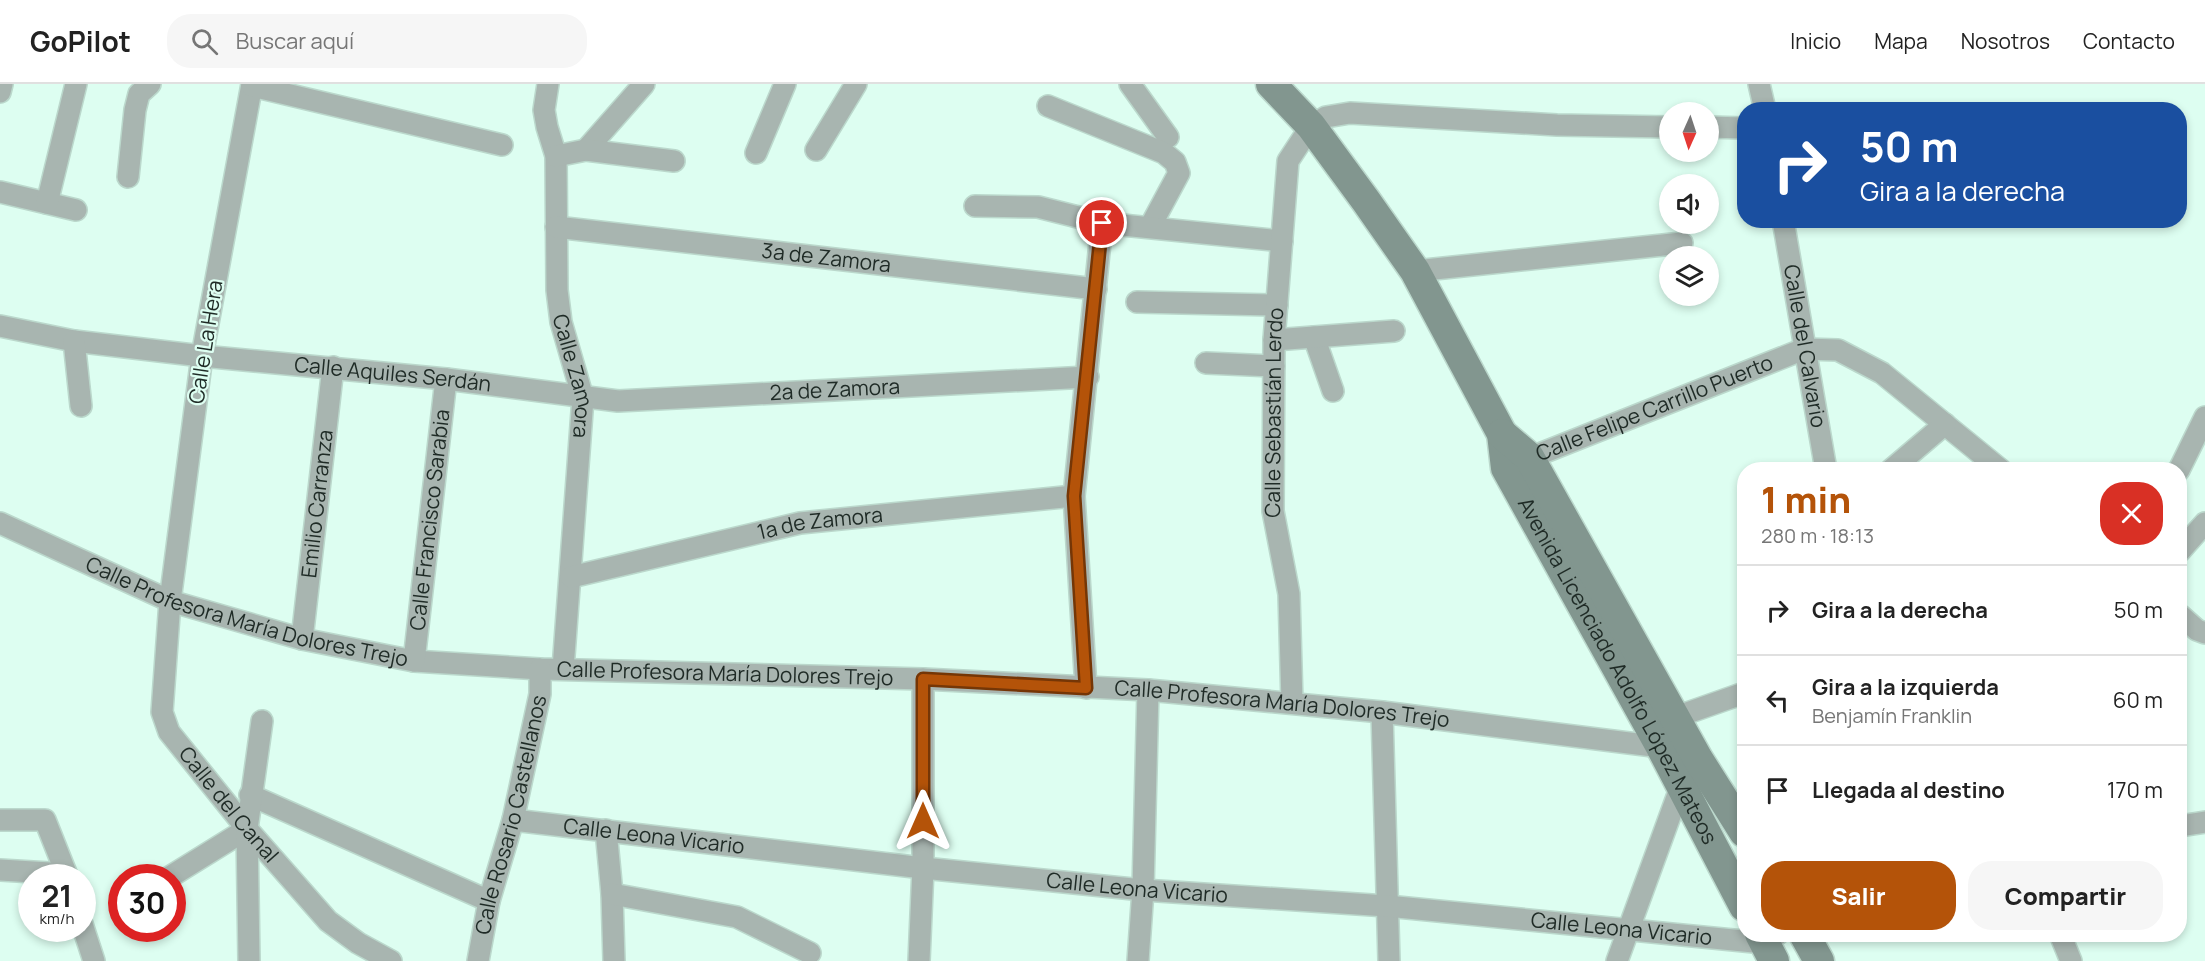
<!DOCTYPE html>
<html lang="es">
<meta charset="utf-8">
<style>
:root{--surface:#fff;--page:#f6f6f6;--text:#222;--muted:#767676;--line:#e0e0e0;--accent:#b45309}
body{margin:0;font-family:Manrope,sans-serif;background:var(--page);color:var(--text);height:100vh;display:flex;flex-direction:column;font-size:22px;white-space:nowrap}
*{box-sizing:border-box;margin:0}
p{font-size:20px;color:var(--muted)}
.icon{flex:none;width:33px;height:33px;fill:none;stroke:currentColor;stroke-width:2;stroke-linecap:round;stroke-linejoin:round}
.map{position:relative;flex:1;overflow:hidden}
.drawer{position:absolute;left:1737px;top:378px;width:450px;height:480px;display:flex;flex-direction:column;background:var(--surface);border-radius:24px;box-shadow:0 3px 9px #0003}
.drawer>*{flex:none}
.top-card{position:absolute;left:1737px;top:18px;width:450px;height:126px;border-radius:24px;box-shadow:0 3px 9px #0003;background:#1a4fa0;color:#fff;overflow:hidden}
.needle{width:39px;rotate:183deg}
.buttons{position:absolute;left:1659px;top:18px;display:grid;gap:12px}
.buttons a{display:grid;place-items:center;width:60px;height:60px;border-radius:50%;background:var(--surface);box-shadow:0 3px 9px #0003;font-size:30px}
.speed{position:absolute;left:18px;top:780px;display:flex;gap:12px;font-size:30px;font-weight:700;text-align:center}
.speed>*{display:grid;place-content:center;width:78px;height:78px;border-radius:50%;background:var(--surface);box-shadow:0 3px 9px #0003;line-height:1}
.speed small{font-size:15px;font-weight:400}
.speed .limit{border:9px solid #d22;background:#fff;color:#111}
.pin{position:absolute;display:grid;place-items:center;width:51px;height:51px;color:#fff;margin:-26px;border:3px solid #fff;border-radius:50%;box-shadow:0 2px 6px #0007}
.me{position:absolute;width:66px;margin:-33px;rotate:0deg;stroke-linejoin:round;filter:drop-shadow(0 0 4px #0008)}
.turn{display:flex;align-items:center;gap:21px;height:126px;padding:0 24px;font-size:27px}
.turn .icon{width:78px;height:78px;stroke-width:2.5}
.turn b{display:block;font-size:42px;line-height:51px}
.round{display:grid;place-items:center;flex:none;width:63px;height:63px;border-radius:24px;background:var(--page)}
.headline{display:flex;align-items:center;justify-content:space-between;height:102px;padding:0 24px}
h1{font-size:36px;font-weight:800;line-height:45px;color:var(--accent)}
.button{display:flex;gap:12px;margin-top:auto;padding:12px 24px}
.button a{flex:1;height:69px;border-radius:24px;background:var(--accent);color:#fff;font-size:24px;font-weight:800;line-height:69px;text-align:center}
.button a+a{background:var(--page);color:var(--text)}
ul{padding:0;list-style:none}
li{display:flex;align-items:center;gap:18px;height:90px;padding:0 24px;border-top:2px solid var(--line)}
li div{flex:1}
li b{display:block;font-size:22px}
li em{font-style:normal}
header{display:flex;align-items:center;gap:36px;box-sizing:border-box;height:84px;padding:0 30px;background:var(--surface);border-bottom:2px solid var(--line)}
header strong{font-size:28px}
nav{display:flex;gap:33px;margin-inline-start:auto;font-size:21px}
.search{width:420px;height:54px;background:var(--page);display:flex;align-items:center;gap:15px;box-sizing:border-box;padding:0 21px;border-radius:24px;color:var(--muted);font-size:22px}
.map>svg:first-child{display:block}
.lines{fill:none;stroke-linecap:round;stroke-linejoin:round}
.street-casing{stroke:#bbd8cc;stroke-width:24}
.secondary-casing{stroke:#bbd8cc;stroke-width:33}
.street{stroke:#a8b5b0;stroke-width:21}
.secondary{stroke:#82968f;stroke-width:30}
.route-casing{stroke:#753606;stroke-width:15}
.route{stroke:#b45309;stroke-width:10}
.labels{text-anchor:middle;stroke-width:4.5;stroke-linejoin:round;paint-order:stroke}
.street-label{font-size:21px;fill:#1f2b26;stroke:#ddfef1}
</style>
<header>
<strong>GoPilot</strong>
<div class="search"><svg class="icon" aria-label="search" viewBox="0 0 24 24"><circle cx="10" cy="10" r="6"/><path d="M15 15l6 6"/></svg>Buscar aquí</div>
<nav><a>Inicio</a><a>Mapa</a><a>Nosotros</a><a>Contacto</a></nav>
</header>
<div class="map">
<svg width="2205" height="877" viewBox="0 0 2205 877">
<rect width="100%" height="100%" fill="#ddfef1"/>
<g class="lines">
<g class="street-casing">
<g id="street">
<path id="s1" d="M252,0L202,272L170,517L162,628L169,648L247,745L328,837L358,859L391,877"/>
<path id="s2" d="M548,0L544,26L547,43L556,72L557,206L561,238L583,314L563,585"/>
<path d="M1130,0L1168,53"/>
<path d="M1759,0L1765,26"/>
<path d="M252,2L502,61"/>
<path d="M0,8L2,0"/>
<path d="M1048,22L1164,69L1175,78L1179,89L1150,143"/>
<path d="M1708,43L1744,44"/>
<path d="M586,66L644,0"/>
<path d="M816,66L856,0"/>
<path d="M756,69L785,0"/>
<path d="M556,72L586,66L674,77"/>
<path d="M128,93L135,26L139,10L150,0"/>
<path d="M0,108L76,126"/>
<path d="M47,119L76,0"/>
<path d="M975,122L1038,123L1102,139L1282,157"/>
<path id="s3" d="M1783,136L1826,386"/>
<path id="s4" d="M556,143L1096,205"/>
<path d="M1415,187L1682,159"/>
<path d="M1137,218L1277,221"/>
<path id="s5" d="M0,242L74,257L202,272L446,295L618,317L1088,293"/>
<path d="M1314,253L1333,307"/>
<path d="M1274,256L1394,247"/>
<path d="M74,257L81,322"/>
<path d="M1206,279L1274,282"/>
<path id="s6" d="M1517,379L1804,265L1838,266L1882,289L2001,386"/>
<path d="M1891,386L1945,340"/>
<path d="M2179,386L2205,333"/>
<path id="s7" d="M0,439L170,517L302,555L414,577L540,585L923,595L1148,606L1382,628L1661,663L1668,660"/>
<path d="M2180,467L2205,439"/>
<path id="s8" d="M571,493L800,439L1074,412"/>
<path d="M2180,531L2197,546L2205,549"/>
<path id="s9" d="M302,555L333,283"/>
<path id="s10" d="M414,577L446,295"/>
<path d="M1086,604L1074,412L1102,139"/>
<path id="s11" d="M1292,619L1289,510L1273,427L1274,256L1288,77L1311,42L1326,33L1350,29L1557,41L1670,43"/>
<path d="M1382,628L1389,877"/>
<path d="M1676,633L1744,609"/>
<path d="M250,711L489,817"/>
<path d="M0,736H45L68,794"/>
<path id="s12" d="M513,736L923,784L1143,806L1387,822L1764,859L1778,850"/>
<path d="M2180,742L2205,738"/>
<path d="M606,746L612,810L614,877"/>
<path d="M0,786L66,790"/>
<path d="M168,794L247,745"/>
<path d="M612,810L737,833L810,869"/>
<path d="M82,840L94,877"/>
<path d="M2060,850L2071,877"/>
<path d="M249,877L247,745L262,637"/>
<path id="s13" d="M478,877L489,817L513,736L540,610V585"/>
<path d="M919,877L923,784V595"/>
<path d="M1138,877L1143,806L1148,606"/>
<path d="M1617,877L1681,702L1685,695"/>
</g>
</g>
<g class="secondary-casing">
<g id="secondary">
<path id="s14" d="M1271,0L1311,42L1366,117L1415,187L1502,350L1506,384L1661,663L1744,822"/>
<path d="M1502,350L1529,373L1698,675L1744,748"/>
<path d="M1760,850L1774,877"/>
<path d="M1804,850L1819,877"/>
</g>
</g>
<use href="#street" class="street"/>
<use href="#secondary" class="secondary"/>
</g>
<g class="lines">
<g class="route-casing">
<path id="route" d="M923,737V595L1086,604L1074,412L1102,139"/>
</g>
<use href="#route" class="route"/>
</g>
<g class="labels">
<g class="street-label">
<text dy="7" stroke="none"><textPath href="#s4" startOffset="272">3a de Zamora</textPath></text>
<text transform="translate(206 258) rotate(-81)" y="7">Calle La Hera</text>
<text dy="7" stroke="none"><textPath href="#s3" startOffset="128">Calle del Calvario</textPath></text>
<text dy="7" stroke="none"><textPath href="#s5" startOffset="396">Calle Aquiles Serdán</textPath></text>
<text dy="7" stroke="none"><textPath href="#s2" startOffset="296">Calle Zamora</textPath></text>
<text dy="7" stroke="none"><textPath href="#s5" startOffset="840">2a de Zamora</textPath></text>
<text dy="7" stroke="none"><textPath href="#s6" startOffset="148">Calle Felipe Carrillo Puerto</textPath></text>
<text dy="7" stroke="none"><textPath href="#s11" startOffset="292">Calle Sebastián Lerdo</textPath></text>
<text dy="7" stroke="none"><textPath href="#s9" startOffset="136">Emilio Carranza</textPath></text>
<text dy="7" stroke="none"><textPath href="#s10" startOffset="142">Calle Francisco Sarabia</textPath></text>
<text dy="7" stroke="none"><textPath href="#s8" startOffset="255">1a de Zamora</textPath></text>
<text dy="7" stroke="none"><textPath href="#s7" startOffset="264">Calle Profesora María Dolores Trejo</textPath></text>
<text dy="7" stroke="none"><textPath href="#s14" startOffset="687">Avenida Licenciado Adolfo López Mateos</textPath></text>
<text dy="7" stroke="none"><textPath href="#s7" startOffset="750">Calle Profesora María Dolores Trejo</textPath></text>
<text dy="7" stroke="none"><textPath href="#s7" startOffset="1308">Calle Profesora María Dolores Trejo</textPath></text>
<text dy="7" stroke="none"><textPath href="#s1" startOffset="750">Calle del Canal</textPath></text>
<text dy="7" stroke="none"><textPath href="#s13" startOffset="150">Calle Rosario Castellanos</textPath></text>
<text dy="7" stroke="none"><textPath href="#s12" startOffset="142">Calle Leona Vicario</textPath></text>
<text dy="7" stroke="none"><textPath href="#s12" startOffset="628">Calle Leona Vicario</textPath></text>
<text dy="7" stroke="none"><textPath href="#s12" startOffset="1114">Calle Leona Vicario</textPath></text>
</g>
</g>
</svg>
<div class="buttons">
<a><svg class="needle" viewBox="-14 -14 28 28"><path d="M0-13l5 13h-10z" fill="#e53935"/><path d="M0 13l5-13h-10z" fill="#767676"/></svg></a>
<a><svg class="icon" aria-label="sound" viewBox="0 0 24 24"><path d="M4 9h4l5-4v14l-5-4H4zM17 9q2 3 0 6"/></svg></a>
<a><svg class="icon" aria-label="layers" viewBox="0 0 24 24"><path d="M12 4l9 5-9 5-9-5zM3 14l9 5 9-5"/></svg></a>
</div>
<div class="speed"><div>21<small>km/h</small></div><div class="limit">30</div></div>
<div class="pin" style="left:1102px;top:139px;background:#d93025"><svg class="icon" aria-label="arrive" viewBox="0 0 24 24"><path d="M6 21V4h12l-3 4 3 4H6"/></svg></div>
<svg class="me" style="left:923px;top:737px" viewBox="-20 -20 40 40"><path d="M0-17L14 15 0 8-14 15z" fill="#b45309" stroke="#fff" stroke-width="4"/></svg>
<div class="top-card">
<div class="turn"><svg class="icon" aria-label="right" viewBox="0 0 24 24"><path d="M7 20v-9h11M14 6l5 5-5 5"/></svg><div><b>50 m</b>Gira a la derecha</div></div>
</div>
<section class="drawer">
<div class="headline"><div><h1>1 min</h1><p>280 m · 18:13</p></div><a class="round" style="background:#d93025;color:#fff"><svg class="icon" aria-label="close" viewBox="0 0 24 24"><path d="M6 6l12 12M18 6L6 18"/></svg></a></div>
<ul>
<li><svg class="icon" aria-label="right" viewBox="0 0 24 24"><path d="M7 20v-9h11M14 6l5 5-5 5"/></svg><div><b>Gira a la derecha</b></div><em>50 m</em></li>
<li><svg class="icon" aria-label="left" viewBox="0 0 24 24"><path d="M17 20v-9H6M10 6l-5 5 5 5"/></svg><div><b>Gira a la izquierda</b><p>Benjamín Franklin</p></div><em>60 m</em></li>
<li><svg class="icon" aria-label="arrive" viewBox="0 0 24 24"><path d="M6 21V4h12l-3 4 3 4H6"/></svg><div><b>Llegada al destino</b></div><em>170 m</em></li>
</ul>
<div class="button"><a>Salir</a><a>Compartir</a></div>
</section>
</div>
